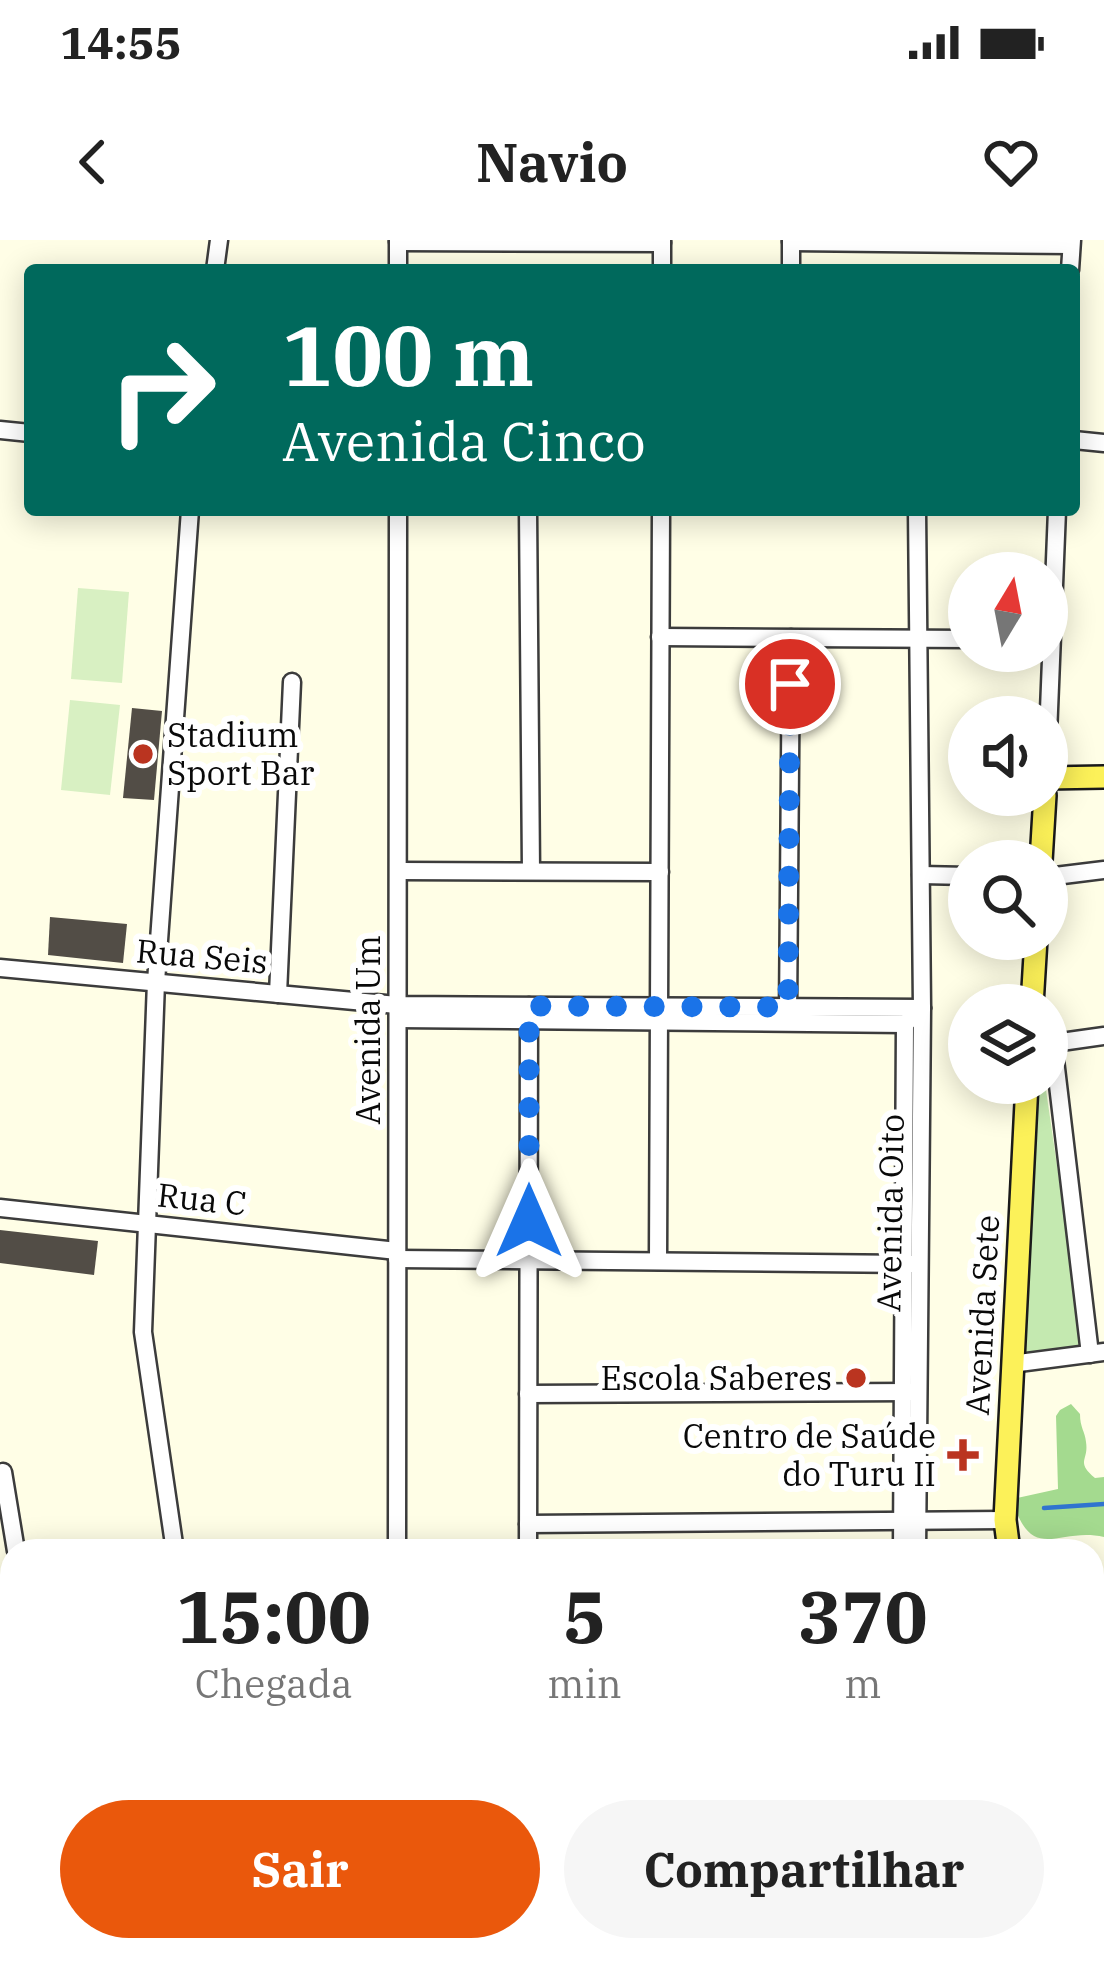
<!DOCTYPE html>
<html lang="pt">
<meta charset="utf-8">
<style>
:root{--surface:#fff;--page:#f6f6f6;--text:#222;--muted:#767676;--accent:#ea580c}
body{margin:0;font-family:"IBM Plex Serif",serif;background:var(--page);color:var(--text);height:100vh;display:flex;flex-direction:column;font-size:45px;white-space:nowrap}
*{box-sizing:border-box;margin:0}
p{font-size:39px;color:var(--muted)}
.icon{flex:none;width:66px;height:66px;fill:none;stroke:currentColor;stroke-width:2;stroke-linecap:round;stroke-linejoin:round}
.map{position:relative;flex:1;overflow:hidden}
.drawer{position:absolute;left:0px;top:1299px;width:1104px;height:423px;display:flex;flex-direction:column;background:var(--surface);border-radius:36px 36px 0 0;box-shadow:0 6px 30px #0003}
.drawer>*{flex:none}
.banner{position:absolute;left:24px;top:24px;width:1056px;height:252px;border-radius:12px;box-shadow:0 6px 30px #0003;background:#00695c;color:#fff;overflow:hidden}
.needle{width:78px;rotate:10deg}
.tools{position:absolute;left:948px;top:312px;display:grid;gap:24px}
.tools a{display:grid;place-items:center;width:120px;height:120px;border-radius:50%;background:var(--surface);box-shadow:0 6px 30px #0003;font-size:60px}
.pin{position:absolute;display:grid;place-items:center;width:102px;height:102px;color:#fff;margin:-51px;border:6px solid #fff;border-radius:50%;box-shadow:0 3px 12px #0007}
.me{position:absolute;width:132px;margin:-66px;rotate:0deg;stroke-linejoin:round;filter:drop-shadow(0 0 9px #0008)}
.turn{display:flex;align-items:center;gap:42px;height:252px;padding:0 60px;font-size:54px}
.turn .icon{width:156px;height:156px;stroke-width:2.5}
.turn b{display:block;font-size:84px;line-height:102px}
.eta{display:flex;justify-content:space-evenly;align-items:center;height:204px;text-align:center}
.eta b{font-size:72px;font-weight:800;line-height:84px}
.primary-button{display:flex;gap:24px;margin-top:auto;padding:24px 60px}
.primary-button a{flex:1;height:138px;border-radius:72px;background:var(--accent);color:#fff;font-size:48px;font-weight:800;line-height:138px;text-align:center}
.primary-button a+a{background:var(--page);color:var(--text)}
.status{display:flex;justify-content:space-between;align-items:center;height:84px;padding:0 60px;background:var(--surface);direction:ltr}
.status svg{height:33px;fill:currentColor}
header{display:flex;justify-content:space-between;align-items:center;height:156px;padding:0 60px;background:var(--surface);font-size:54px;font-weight:800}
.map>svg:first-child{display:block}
.green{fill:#c4e9b0}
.forest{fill:#a4da8f}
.pitch{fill:#d8f0c2}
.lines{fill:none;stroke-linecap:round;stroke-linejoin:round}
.stream{stroke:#3074cf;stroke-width:4.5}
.building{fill:#524d46}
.minor-casing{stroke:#3c3c3c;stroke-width:21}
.major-casing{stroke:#1a1a1a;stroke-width:26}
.minor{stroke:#fff;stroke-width:16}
.major{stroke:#fcf159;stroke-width:21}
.route{stroke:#1a73e8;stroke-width:21;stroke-dasharray:0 37.8}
.poi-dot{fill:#ba3420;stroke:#fff;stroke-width:4.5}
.labels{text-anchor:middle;stroke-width:12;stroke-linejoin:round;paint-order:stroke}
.poi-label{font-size:33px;fill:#090909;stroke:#fff;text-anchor:end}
.street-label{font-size:33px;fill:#090909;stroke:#fff}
</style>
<div class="status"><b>14:55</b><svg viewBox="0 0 49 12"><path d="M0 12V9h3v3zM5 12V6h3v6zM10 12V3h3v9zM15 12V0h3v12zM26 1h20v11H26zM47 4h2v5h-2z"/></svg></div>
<header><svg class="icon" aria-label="back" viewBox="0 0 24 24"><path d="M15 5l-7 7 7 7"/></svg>Navio<svg class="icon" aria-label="heart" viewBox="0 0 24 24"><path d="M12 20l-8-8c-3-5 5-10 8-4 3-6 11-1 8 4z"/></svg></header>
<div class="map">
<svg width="1104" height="1721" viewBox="0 0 1104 1721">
<rect width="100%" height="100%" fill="#fffee6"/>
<g class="green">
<path d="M1039,843H1045L1083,1105L1022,1113Z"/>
<rect x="534" y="1710" width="114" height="11"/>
<rect x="794" y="1710" width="112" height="11"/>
</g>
<path class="forest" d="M1071,1164L1080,1174C1080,1188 1085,1191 1086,1202C1089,1221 1075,1221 1095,1238L1104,1237V1297C1058,1286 1032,1326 1012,1259L1058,1249L1056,1176L1060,1170Z"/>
<g class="pitch">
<path d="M78,348L129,352L122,443L71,439Z"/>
<path d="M70,460L120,465L110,555L61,550Z"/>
</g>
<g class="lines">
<path class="stream" d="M1044,1268L1104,1264"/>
</g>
<g class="building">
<path d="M132,468L162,471L154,560L123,558Z"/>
<path d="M50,677L127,684L123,723L48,715Z"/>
<path d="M0,990L98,1001L94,1035L0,1023Z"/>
</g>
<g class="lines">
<g class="minor-casing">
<g id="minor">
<path d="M398,0V30"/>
<path d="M398,2L662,3"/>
<path d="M791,2L1071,5"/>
<path d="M215,30L219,0"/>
<path d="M662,30V0"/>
<path d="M791,30V0"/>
<path d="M1070,30L1072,0"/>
<path d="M0,190L30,193"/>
<path d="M1074,200L1104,203"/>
<path d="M528,270L531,631"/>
<path d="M660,397L969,399"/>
<path d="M1047,520L1057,270"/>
<path d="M399,631L660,632"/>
<path d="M921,635L969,636"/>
<path d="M1047,637L1104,630"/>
<path d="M0,728L397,765L922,768"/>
<path d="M278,754L292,442"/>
<path d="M788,775L791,398"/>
<path d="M398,779L905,784"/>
<path d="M1053,803L1090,1114"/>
<path d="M1047,804L1104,796"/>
<path d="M0,968L397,1011"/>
<path d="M397,1019L912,1024"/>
<path d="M658,1021L661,270"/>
<path d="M1011,1124L1104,1112"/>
<path d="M528,1154L912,1152"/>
<path d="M3,1232L16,1311"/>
<path d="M528,1284L1005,1280"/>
<path d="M175,1311L143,1092L156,742L190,270"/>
<path d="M397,1311L398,270"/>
<path d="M528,1311L529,766"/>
<path d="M902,1311L905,784L922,768"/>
<path d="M917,1311L922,768L917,270"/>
<path d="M1092,1440L1104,1439"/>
<path d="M0,1477L12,1476"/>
<path d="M0,1538L12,1537"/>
<path d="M0,1627L12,1701"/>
<path d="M1092,1674L1104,1672"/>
<path d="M75,1710L76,1721"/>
<path d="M238,1710L240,1721"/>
<path d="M528,1710V1721"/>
<path d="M787,1710V1721"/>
<path d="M918,1710V1721"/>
<path d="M395,1721V1710"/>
<path d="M657,1721V1710"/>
</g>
</g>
<g class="major-casing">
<g id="major">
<path d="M1047,538L1104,537"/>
<path d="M1041,621L1045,555"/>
<path d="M1032,765L1036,699"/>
<path d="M1009,1311L1005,1280L1027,843"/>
<path d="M1039,1710V1721"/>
<path d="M1061,1710L1062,1721"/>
</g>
</g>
<use href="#minor" class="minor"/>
<use href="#major" class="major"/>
</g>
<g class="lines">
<path class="route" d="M529,981V766L788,767L790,444"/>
</g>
<g class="poi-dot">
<circle cx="143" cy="514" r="12"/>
<circle cx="856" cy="1138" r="12"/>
<path d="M957 1197h12v12h12v12h-12v12h-12v-12h-12v-12h12z"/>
</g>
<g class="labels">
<g class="poi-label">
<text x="167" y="507" text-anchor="start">Stadium<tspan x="167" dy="38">Sport Bar</tspan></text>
<text x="832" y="1150">Escola Saberes</text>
<text x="936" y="1208">Centro de Saúde<tspan x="936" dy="38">do Turu II</tspan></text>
</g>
<g class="street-label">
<text transform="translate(202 716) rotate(5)" y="12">Rua Seis</text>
<text transform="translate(368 790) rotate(-90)" y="12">Avenida Um</text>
<text transform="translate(202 959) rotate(6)" y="12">Rua C</text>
<text transform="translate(890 973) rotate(-89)" y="12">Avenida Oito</text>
<text transform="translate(982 1075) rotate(-87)" y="12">Avenida Sete</text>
</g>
</g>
</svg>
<div class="tools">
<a><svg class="needle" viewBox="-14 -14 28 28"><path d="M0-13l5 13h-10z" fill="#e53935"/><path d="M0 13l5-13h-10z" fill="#767676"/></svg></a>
<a><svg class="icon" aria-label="sound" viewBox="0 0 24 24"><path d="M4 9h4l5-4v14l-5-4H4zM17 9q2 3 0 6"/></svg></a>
<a><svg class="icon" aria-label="search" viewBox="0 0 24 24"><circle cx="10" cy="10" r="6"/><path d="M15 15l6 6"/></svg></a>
<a><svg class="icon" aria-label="layers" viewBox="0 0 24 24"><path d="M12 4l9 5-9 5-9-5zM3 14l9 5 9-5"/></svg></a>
</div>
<div class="pin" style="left:790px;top:444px;background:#d93025"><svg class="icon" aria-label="arrive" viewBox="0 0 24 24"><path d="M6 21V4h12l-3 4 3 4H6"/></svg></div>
<svg class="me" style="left:529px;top:981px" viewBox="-20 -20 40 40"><path d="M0-17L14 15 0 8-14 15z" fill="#1a73e8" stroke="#fff" stroke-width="4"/></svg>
<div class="banner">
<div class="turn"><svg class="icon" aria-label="right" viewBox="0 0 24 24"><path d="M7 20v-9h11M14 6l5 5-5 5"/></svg><div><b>100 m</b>Avenida Cinco</div></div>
</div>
<section class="drawer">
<div class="eta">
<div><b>15:00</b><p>Chegada</p></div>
<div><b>5</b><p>min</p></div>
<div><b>370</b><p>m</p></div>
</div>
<div class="primary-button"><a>Sair</a><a>Compartilhar</a></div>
</section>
</div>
